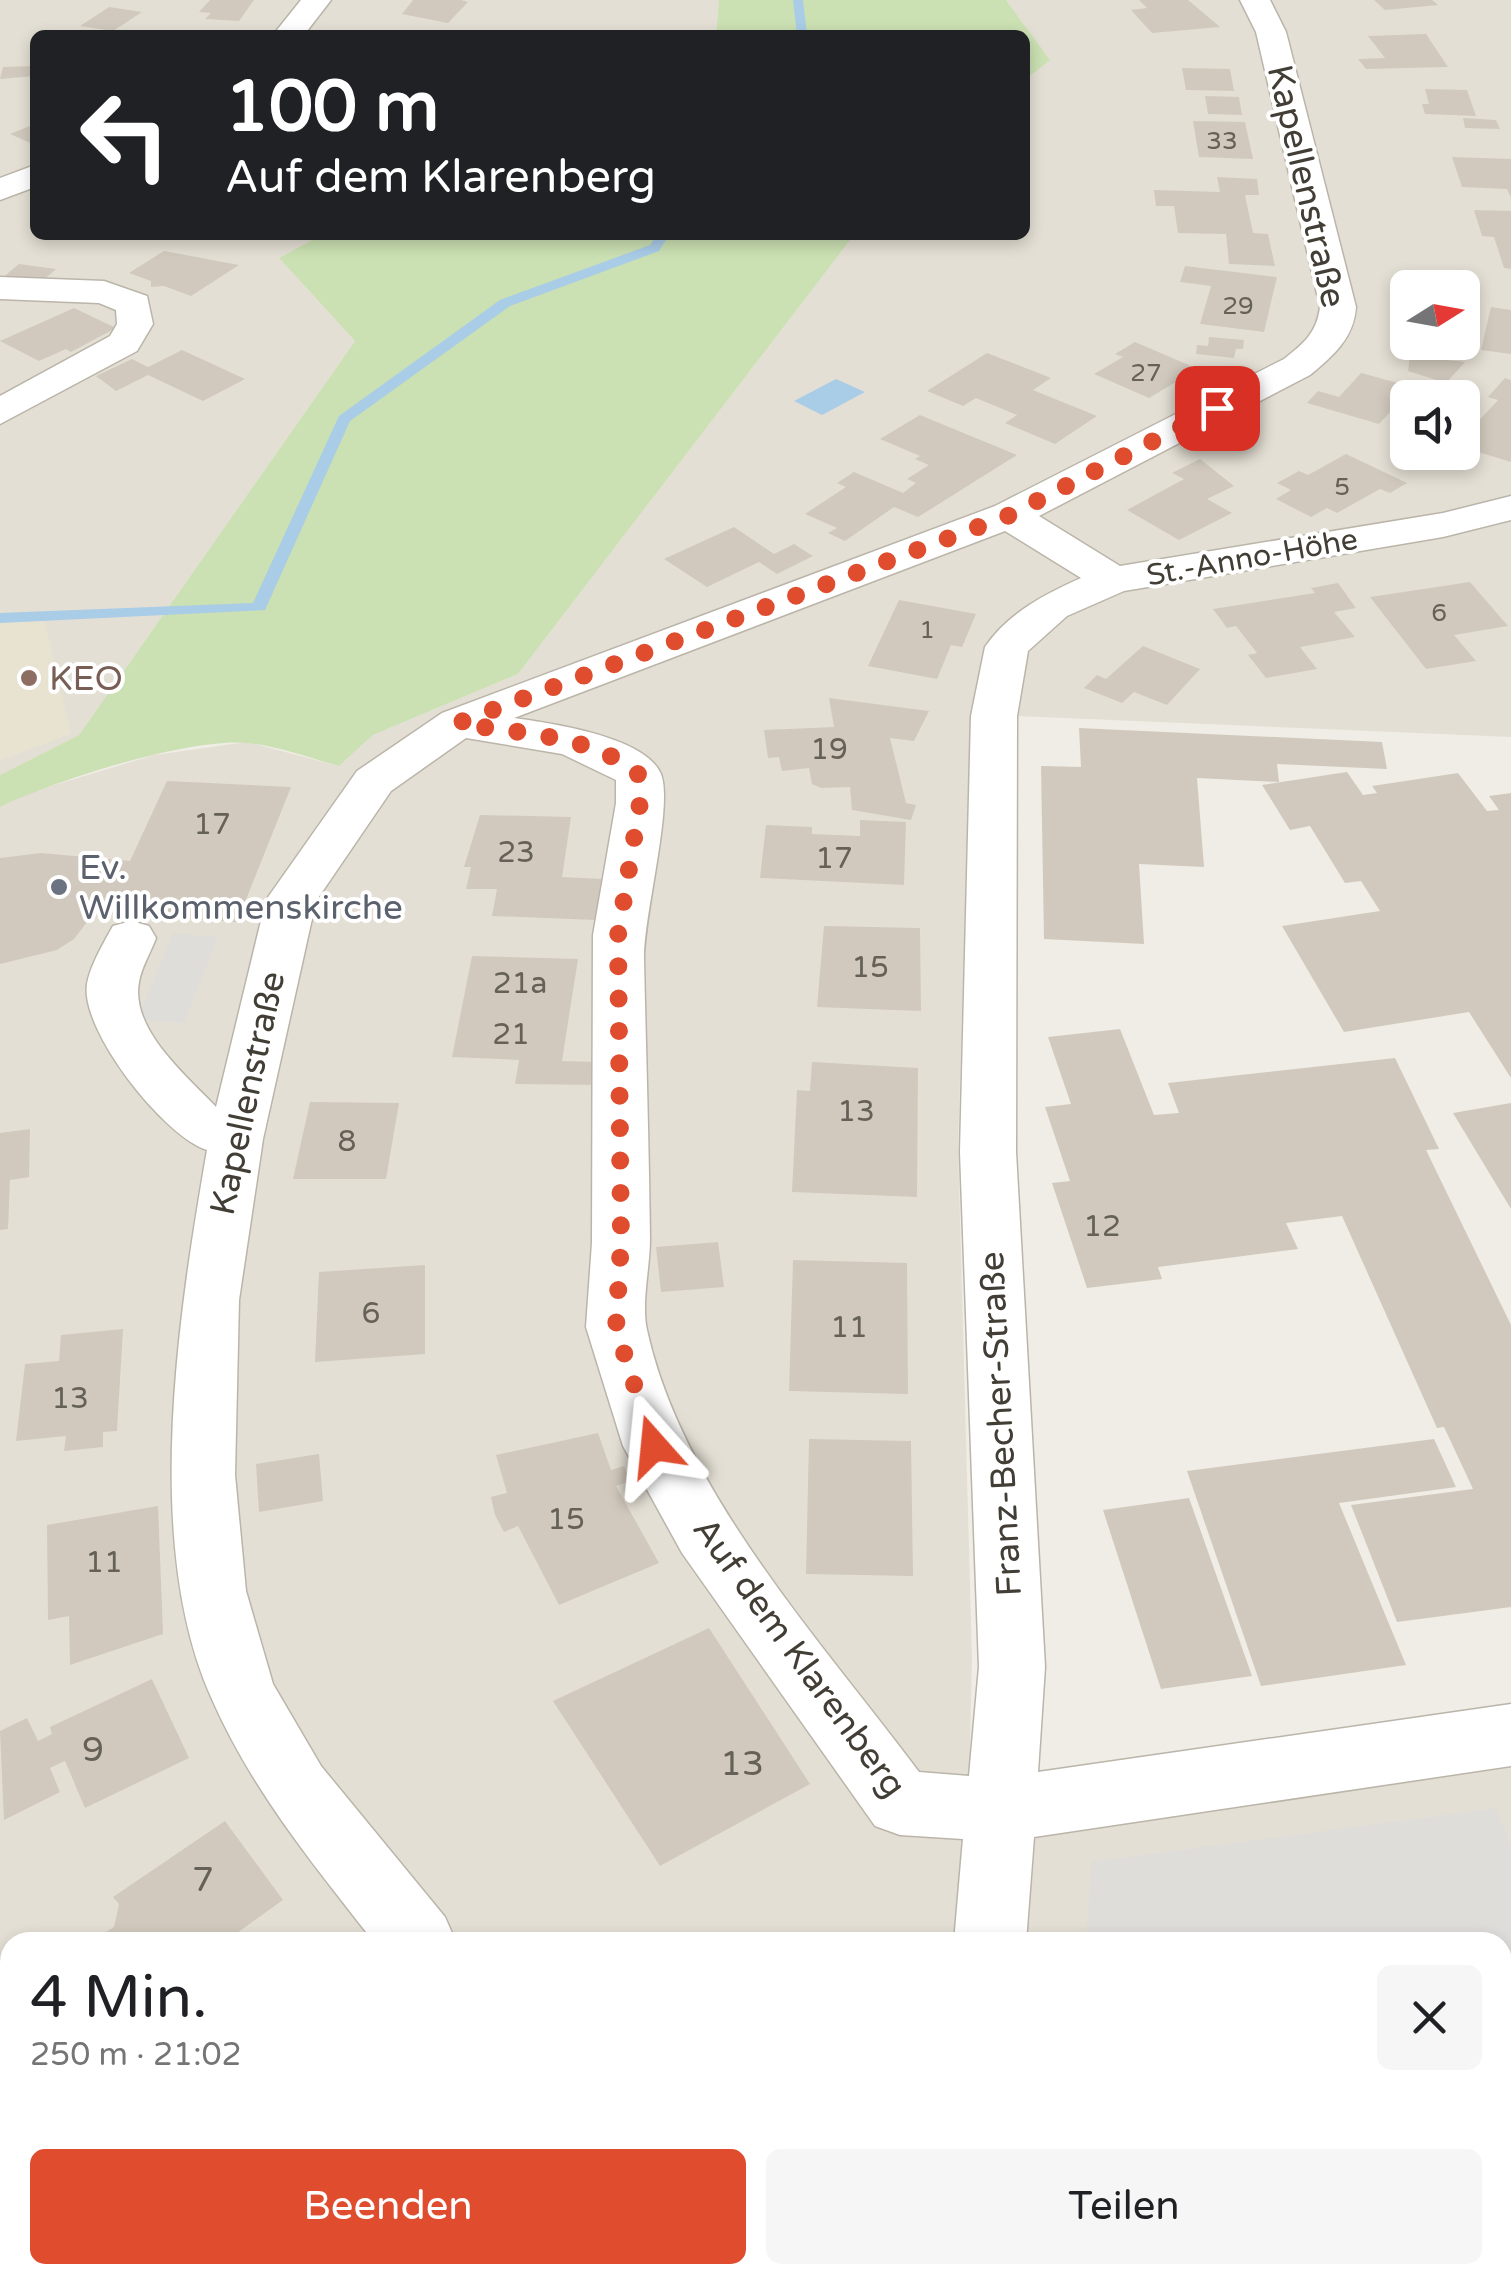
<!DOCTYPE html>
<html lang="de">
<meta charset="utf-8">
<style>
:root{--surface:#fff;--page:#f6f6f6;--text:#202124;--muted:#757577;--accent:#df4c2e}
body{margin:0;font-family:"Varela Round",sans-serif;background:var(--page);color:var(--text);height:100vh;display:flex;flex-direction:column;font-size:38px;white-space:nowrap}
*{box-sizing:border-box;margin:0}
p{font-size:32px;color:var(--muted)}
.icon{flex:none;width:55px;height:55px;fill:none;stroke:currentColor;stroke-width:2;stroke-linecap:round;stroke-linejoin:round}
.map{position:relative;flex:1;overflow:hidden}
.panel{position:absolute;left:0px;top:1932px;width:1512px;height:352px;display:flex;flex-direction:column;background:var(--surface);border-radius:30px 30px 0 0;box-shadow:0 5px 15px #0003}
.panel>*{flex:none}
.top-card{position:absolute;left:30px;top:30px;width:1000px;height:210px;border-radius:15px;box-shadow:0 5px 15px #0003;background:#202124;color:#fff;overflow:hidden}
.needle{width:65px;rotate:79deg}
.tools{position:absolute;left:1390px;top:270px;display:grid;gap:20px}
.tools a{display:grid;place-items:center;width:90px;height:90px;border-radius:15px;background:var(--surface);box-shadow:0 5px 15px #0003;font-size:50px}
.pin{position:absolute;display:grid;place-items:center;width:85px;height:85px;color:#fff;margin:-42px;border-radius:20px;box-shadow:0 5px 15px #0006}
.me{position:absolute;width:110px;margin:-55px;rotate:342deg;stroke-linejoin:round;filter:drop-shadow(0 0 8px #0008)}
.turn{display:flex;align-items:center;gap:35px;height:210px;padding:0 30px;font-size:45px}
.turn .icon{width:130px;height:130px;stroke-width:2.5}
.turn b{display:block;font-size:70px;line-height:85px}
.round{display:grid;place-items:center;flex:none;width:105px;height:105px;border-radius:15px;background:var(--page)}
.overview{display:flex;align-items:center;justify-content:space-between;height:170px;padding:0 30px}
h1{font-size:60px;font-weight:600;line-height:75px}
.primary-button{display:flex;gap:20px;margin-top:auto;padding:20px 30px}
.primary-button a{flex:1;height:115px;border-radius:15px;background:var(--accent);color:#fff;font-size:40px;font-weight:600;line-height:115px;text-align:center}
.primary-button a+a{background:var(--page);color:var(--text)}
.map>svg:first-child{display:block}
.residential{fill:#e4dfd4;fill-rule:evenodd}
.education{fill:#e8e2d1}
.green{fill:#cbe0b3}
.parking{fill:#dfddda}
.water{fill:#a9cce7}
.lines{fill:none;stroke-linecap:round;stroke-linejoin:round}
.stream{fill:#a9cce7;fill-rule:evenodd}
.building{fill:#d1c9bd}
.minor-casing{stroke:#bbb5a9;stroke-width:3}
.minor{fill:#fff;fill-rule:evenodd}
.route{stroke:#df4c2e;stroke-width:18;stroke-dasharray:0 32.4}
.education-dot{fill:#8d6e63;stroke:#fff;stroke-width:4}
.worship-dot{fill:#6b7280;stroke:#fff;stroke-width:4}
.labels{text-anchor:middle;stroke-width:8;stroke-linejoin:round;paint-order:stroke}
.far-number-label{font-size:25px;fill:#666158}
.far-street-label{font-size:30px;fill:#423e36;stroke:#fff}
.number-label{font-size:30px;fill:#666158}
.street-label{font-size:35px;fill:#423e36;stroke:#fff}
.education-label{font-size:35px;fill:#785e54;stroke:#fff;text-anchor:start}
.worship-label{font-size:35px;fill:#5b616d;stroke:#fff;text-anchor:start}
.near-number-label{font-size:35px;fill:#666158}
</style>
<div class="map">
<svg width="1511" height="2283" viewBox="0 0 1511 2283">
<rect width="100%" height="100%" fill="#f0ede6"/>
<g class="residential">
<path d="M0,0H719L716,35H35V235H321L279,258L355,341L79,735L0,775Z"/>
<path d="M1006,0H1511V737L971,714L958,1145L972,1659L969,1790L1511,1762V2283H0V807L31,792L154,755L247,742L339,766L373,735L518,674L854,235H1025V80L1049,59ZM1408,288H1462V342H1408ZM1408,398H1462V452H1408ZM10,1942H1502V2275H10Z"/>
</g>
<path class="education" d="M0,618L45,622L71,734L0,760Z"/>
<g class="green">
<path d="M719,0H1006L1050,60L1025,80V35H716Z"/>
<path d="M321,235H854L518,674L373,735L339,766C310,758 278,746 248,743C190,737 53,781 0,807V775L79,735L355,341L279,258Z"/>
</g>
<g class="parking">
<path d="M173,933L218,937L184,1023L137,1020Z"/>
<path d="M1496,1808L1511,1846V2034L1503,2035L1502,1942H1086L1091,1862Z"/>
</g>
<path class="water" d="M836,379L865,392L822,415L794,401Z"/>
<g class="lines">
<g class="stream">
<path d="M793,0H803L807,35H797Z"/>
<path d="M657,235H669L659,251L510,306L350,421L265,610L0,623V613L253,603L339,416L500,300L650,245Z"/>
</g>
</g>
<g class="building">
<path d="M210,0H254L239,21L205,19L211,13L199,12Z"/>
<path d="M413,0H461L468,2L448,23L402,14Z"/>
<path d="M1139,0H1188L1220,27L1152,33L1131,10L1147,8Z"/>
<path d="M1374,0H1432L1438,5L1385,10Z"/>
<path d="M109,7L142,12L113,31L80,26Z"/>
<path d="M1426,34L1448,67L1366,69L1358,59L1385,58L1368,36Z"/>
<path d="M35,66V76L0,79L3,67Z"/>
<path d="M1182,68L1230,69L1234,91L1186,90Z"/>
<path d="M1425,89L1467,90L1476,116L1425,114L1422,104H1429Z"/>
<path d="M1205,96L1239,97L1242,115L1208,114Z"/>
<path d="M1463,118L1496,120L1500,129L1465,128Z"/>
<path d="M1193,121L1245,122L1253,159L1199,157Z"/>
<path d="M35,124V145L10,134Z"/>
<path d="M1452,157L1511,159V198L1507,189L1462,187Z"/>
<path d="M1217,177L1257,179L1259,195H1245L1253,233L1268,234L1275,266L1229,264L1226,234L1178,233L1174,206H1156L1154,190L1220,192Z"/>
<path d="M1474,210L1511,211V269L1504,268L1494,237L1482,236Z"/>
<path d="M164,251L239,265L191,296L164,286L151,287V281L129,273Z"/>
<path d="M19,264L56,269L39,284L1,279Z"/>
<path d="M1185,266L1277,277L1264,332L1200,324L1211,286L1180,282Z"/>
<path d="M1491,307L1511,310V354L1481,350Z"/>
<path d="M74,308L116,328L71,352L66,349L39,361L0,341Z"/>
<path d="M1209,337L1244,340L1243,349H1236L1234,358L1196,354L1197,345L1208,346Z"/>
<path d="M1135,342L1198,369L1149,398L1094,374L1123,357L1115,354Z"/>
<path d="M182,350L245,379L203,401L148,375L116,391L96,376L132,359L148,367Z"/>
<path d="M987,353L1051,378L1033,390L1097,416L1055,444L1005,423L1017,415L976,398L963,406L927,391Z"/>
<path d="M1410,356L1465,362L1446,383L1408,371Z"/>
<path d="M1361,373L1413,387L1379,424L1307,403L1318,391L1339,397Z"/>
<path d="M1505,378L1511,380V462L1462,447V439L1498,400L1488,397Z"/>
<path d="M920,415L1017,455L918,517L894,507L845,541L828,533L837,528L805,514L846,487L837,483L854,472L903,493L916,483L907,479L929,465L915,459L920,456L880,439Z"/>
<path d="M1346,454L1407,483L1390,493L1380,489L1337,513L1327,508L1311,517L1276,499L1291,490L1277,483L1299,471L1308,475Z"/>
<path d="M1200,459L1234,486L1207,499L1232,513L1179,540L1127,510L1184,479L1172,473Z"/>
<path d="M734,527L774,554L794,544L813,556L777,574L759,562L707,587L664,559Z"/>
<path d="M1470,582L1508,626L1454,635L1476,661L1426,669L1370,597Z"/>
<path d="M1338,583L1356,608L1334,612L1355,637L1300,647L1317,669L1266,678L1248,655L1257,653L1236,626L1227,628L1213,609L1315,593L1311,588Z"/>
<path d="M899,600L976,614L962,647L951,645L937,679L868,666Z"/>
<path d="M1143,646L1200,669L1167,705L1134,692L1122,703L1084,688L1097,675L1106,679Z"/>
<path d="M829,698L929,711L914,741L890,738L906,803L916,805L911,820L852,810L850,787L821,788L812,784L809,768L782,771L779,757L768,758L764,730L834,727Z"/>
<path d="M1079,728L1382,742L1387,769L1277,764L1279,782L1197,778L1204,867L1139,864L1144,944L1044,939L1041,766L1081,767Z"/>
<path d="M1347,772L1363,795L1377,793L1372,786L1458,773L1487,811L1499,810L1489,796L1511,793V1078L1469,1012L1344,1032L1282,926L1380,911L1361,881L1345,883L1310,826L1290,830L1262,785Z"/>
<path d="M167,781L291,787L237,922L94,913L74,939L57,950L0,964V858L41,853L130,861Z"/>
<path d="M480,815L571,817L562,877L603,879L595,920L492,916L497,889H466L471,867H464Z"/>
<path d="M860,820L906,822L904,885L760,878L766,825L812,827V834L860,836Z"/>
<path d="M824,926L920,928L921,1011L817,1007Z"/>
<path d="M472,956L578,959L562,1061L599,1062L597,1085L515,1084L519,1060L452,1057Z"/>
<path d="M1120,1029L1154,1115L1179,1113L1168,1083L1395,1058L1439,1149L1426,1150L1511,1325V1607L1397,1622L1351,1505L1473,1489L1444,1427L1437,1428L1342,1216L1286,1223L1298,1249L1158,1267L1162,1279L1087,1288L1052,1183L1070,1181L1045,1107L1071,1104L1048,1037Z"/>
<path d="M812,1062L918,1068L917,1197L792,1192L797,1090L810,1091Z"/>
<path d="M310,1102L399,1103L386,1179H293Z"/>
<path d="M1511,1103V1209L1453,1113Z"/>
<path d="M30,1129L29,1177L10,1180L8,1229L0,1230V1133Z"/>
<path d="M718,1242L724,1287L661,1292L656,1247Z"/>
<path d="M793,1260L907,1263L908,1394L789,1391Z"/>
<path d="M425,1265V1354L315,1362L319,1272Z"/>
<path d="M123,1329L117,1431L103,1432V1447L64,1451L66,1436L16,1441L25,1364L59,1361L61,1335Z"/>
<path d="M598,1433L611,1470L624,1466L630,1481L616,1486L659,1563L559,1605L518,1526L504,1532L495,1515L491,1497L507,1493L496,1455Z"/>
<path d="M809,1439L911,1441L913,1576L806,1574Z"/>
<path d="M1434,1439L1456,1487L1339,1503L1406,1665L1261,1686L1187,1471Z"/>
<path d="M319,1454L323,1501L259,1512L256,1464Z"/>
<path d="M1189,1498L1252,1676L1161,1689L1103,1510Z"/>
<path d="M158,1506L163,1634L70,1665L69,1616L48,1620L47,1525Z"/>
<path d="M709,1628L810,1784L660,1866L553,1701Z"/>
<path d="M152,1679L189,1758L85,1808L65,1761L50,1768L60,1792L4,1820L0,1731L27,1718L38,1741L52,1734L50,1727Z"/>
<path d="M225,1821L283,1900L230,1938L233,1942H90L114,1927L119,1904L113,1897Z"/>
<path d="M10,1952V2078L0,2062V1958Z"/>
<path d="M353,2275H565L571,2283H343Z"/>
<path d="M1215,2275H1289L1291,2283H1218Z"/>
</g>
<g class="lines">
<g class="minor-casing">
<g id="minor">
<path d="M301,0H331L304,35H273Z"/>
<path d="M1240,0H1270L1286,32L1356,307C1354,338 1333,356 1310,375L1039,516L1120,566L1443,513L1511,496V520L1443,537L1124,591L1067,616L1028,651L1017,716L1016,1152L1045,1667L1038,1772L1511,1704V1766L1034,1837L1026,1942H954L963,1839L900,1835L875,1826L682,1553L623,1446L586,1327L592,1243L593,935L616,803V780L562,754L466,738L391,791L316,901L263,1139L239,1300L235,1475L246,1591L273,1684L321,1766L445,1917L456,1942H374C313,1864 251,1789 211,1697C142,1542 179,1312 207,1150C165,1137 80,1031 87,984C90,966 104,942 113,926L131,921L149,926L156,938C151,952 141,968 139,982C130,1030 188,1077 216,1107L266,900L357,771L442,713L995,506L1284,359C1303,344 1317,333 1320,307L1256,32ZM1005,531L1081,578C1045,594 1008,613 985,647L971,716L960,1152L979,1667L969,1776L919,1772C822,1642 682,1491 647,1330C641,1303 650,1268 650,1239C649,1146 646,1052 644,959C643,917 675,800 660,772C642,736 550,723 514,718Z"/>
<path d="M35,165V187L0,200V178Z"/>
<path d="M0,277L104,281L147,296L153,324L137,351L0,424V396L110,336L117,324L116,310L99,303L0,299Z"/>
<path d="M644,2275H727L730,2283H647Z"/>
<path d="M950,2275H1030L1031,2283H951Z"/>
</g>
</g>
<use href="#minor" class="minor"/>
</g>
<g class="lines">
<path class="route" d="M654,1446L616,1328L621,1243L618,935L640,803L639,775C593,734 518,734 458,723L1010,515L1217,408"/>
</g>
<circle class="education-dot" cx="29" cy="678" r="10"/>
<circle class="worship-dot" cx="59" cy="887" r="10"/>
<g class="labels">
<g class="far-number-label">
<text x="1222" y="149">33</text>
<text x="1238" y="314">29</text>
<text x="1146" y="381">27</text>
<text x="1342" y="495">5</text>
<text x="1439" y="621">6</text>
<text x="927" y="638">1</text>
</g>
<g class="far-street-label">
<text transform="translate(1252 557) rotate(-10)" y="10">St.-Anno-Höhe</text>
</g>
<g class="number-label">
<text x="829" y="759">19</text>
<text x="212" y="834">17</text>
<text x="516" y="862">23</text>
<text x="834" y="868">17</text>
<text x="870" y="977">15</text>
<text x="520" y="993">21a</text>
<text x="511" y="1044">21</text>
<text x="856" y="1121">13</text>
<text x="347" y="1151">8</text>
<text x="1102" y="1236">12</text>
<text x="371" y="1323">6</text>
<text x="849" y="1337">11</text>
<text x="70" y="1408">13</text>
<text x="566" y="1529">15</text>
<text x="104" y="1572">11</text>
</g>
<g class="street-label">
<text transform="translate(1307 186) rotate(77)" y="12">Kapellenstraße</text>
<text transform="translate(247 1093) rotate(-78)" y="12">Kapellenstraße</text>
<text transform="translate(1000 1424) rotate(-93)" y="12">Franz-Becher-Straße</text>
<text transform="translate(800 1657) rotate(54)" y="12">Auf dem Klarenberg</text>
</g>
<g class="education-label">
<text x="49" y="690">KEO</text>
</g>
<g class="worship-label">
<text x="79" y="879">Ev.<tspan x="79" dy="40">Willkommenskirche</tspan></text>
</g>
<g class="near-number-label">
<text x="93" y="1761">9</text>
<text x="742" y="1775">13</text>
<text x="203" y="1891">7</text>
</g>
</g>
</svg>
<div class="tools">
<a><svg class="needle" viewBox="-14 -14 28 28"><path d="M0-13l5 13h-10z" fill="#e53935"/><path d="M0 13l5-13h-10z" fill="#757577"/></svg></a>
<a><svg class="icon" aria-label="sound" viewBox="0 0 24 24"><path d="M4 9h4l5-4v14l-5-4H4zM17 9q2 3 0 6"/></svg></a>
</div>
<div class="pin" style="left:1217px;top:408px;background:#d93025"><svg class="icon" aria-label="arrive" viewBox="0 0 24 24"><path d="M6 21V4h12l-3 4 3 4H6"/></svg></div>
<svg class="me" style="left:654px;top:1446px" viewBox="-20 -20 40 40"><path d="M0-17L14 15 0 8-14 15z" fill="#df4c2e" stroke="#fff" stroke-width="4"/></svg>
<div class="top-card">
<div class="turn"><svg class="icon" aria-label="left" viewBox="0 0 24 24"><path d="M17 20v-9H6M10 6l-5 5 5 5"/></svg><div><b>100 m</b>Auf dem Klarenberg</div></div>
</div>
<section class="panel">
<div class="overview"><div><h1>4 Min.</h1><p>250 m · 21:02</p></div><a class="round"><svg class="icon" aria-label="close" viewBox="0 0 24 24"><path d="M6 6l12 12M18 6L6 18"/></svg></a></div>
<div class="primary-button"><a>Beenden</a><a>Teilen</a></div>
</section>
</div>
